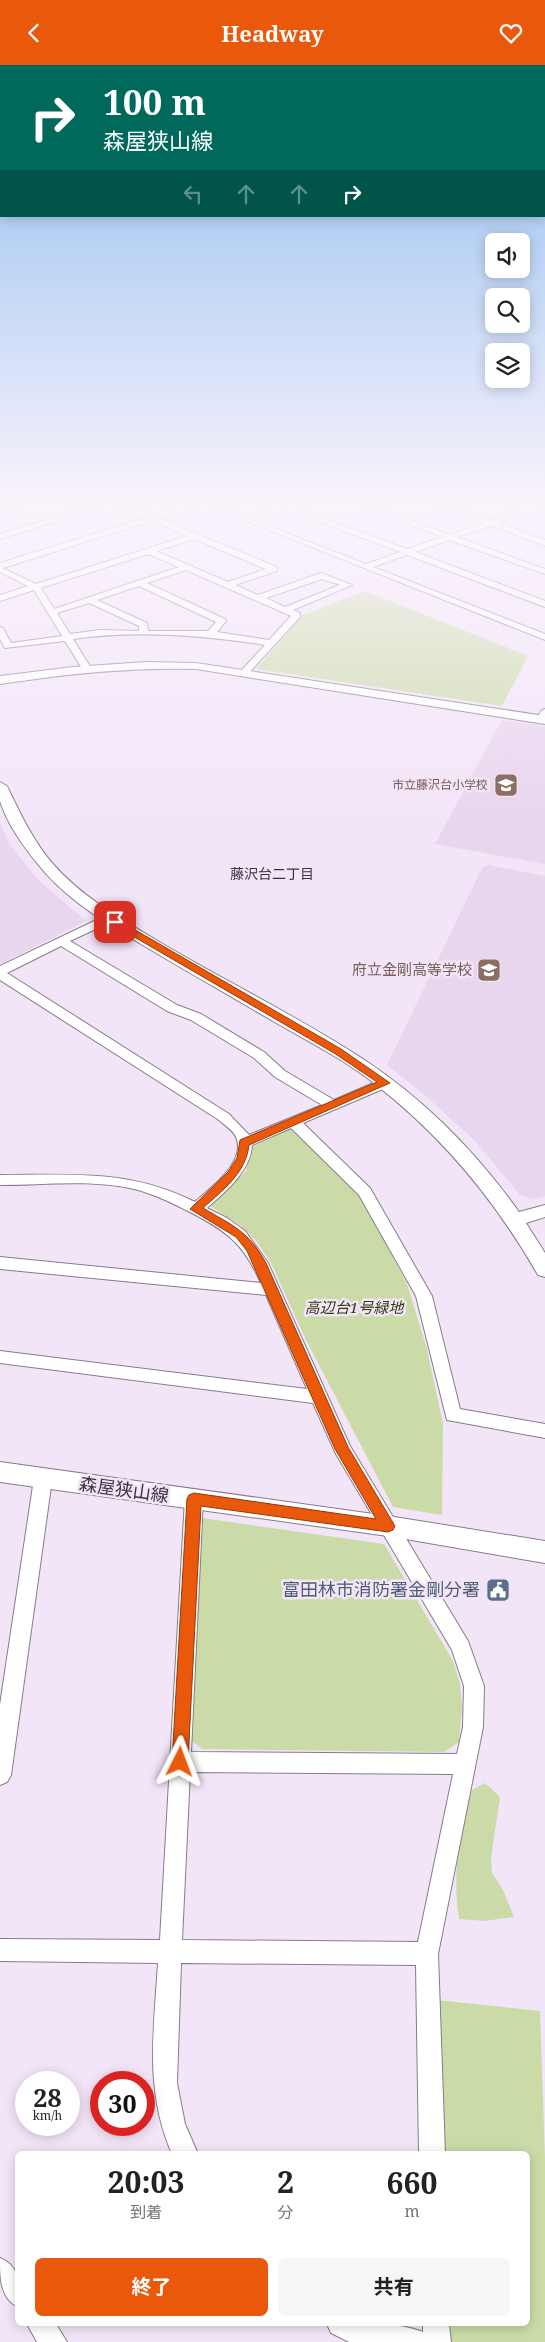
<!DOCTYPE html>
<html lang="ja">
<meta charset="utf-8">
<style>
:root{--surface:#fff;--page:#f6f6f6;--text:#222;--muted:#767676;--accent:#ea580c}
body{margin:0;font-family:"Noto Serif","Noto Sans JP",serif;background:var(--page);color:var(--text);height:100vh;display:flex;flex-direction:column;font-size:19px;white-space:nowrap}
*{box-sizing:border-box;margin:0}
p{font-size:16px;color:var(--muted)}
.icon{flex:none;width:28px;height:28px;fill:none;stroke:currentColor;stroke-width:2;stroke-linecap:round;stroke-linejoin:round}
.map{position:relative;flex:1;overflow:hidden}
.side{position:absolute;left:15px;top:2086px;width:515px;height:175px;display:flex;flex-direction:column;background:var(--surface);border-radius:8px;box-shadow:0 2px 12px #0003}
.side>*{flex:none}
.top-card{position:absolute;left:0px;top:0px;width:545px;height:152px;box-shadow:0 2px 12px #0003;background:#00695c;color:#fff;overflow:hidden}
.controls{position:absolute;left:485px;top:168px;display:grid;gap:10px}
.controls a{display:grid;place-items:center;width:45px;height:45px;border-radius:8px;background:var(--surface);box-shadow:0 2px 12px #0003;font-size:25px}
.speed{position:absolute;left:15px;top:2006px;display:flex;gap:10px;font-size:25px;font-weight:700;text-align:center}
.speed>*{display:grid;place-content:center;width:65px;height:65px;border-radius:50%;background:var(--surface);box-shadow:0 2px 12px #0003;line-height:1}
.speed small{font-size:12px;font-weight:400}
.speed .limit{border:8px solid #d22;background:#fff;color:#111}
.pin{position:absolute;display:grid;place-items:center;width:42px;height:42px;color:#fff;margin:-21px;border-radius:10px;box-shadow:0 2px 8px #0006}
.me{position:absolute;width:55px;margin:-28px;rotate:3deg;stroke-linejoin:round;filter:drop-shadow(0 0 4px #0008)}
.turn{display:flex;align-items:center;gap:18px;height:105px;padding:0 20px;font-size:22px}
.turn .icon{width:65px;height:65px;stroke-width:2.5}
.turn b{display:block;font-size:35px;line-height:42px}
.lanes{display:flex;align-items:center;height:48px;padding:0 20px;background:#0003;justify-content:center;gap:25px;direction:ltr}
.lanes .off{opacity:.35}
.eta{display:flex;justify-content:space-evenly;align-items:center;height:85px;text-align:center}
.eta b{font-size:30px;font-weight:700;line-height:35px}
.cta{display:flex;gap:10px;margin-top:auto;padding:10px 20px}
.cta a{flex:1;height:58px;border-radius:8px;background:var(--accent);color:#fff;font-size:20px;font-weight:700;line-height:58px;text-align:center}
.cta a+a{background:var(--page);color:var(--text)}
header{display:flex;justify-content:space-between;align-items:center;height:65px;padding:0 20px;background:var(--accent);color:#fff;font-size:22px;font-weight:700}
.map>svg:first-child{display:block}
.built{fill:#e8d5ee}
.green{fill:#cbdba8}
.lines{fill:none;stroke-linecap:round;stroke-linejoin:round}
.minor-casing{stroke:#877b8b;stroke-width:2}
.tertiary-casing{stroke:#877b8b;stroke-width:2}
.secondary-casing{stroke:#877b8b;stroke-width:2}
.minor{fill:#fff;fill-rule:evenodd}
.tertiary{fill:#fff;fill-rule:evenodd}
.secondary{fill:#fff;fill-rule:evenodd}
.route{fill:#ea580c;stroke:#983908}
.labels{text-anchor:middle;stroke-width:5;stroke-linejoin:round;paint-order:stroke}
.far-education-label{font-size:12px;fill:#785e54;stroke:#f3e5f8;text-anchor:end}
.far-neighbourhood-label{font-size:14px;fill:#3a353c;stroke:#f3e5f8}
.education-label{font-size:15px;fill:#785e54;stroke:#f3e5f8;text-anchor:end}
.park-label{font-size:15px;font-style:italic;fill:#303b0d;stroke:#f3e5f8}
.near-street-label{font-size:18px;fill:#3a353c;stroke:#f3e5f8}
.near-service-label{font-size:18px;fill:#4e5e75;stroke:#f3e5f8;text-anchor:end}
</style>
<header><svg class="icon" aria-label="back" viewBox="0 0 24 24"><path d="M15 5l-7 7 7 7"/></svg>Headway<svg class="icon" aria-label="heart" viewBox="0 0 24 24"><path d="M12 20l-8-8c-3-5 5-10 8-4 3-6 11-1 8 4z"/></svg></header>
<div class="map">
<svg width="545" height="2277" viewBox="0 0 545 2277">
<rect width="100%" height="100%" fill="#f3e5f8"/>
<g class="built">
<path d="M502,655L545,661V799L435,779Z"/>
<path d="M0,758L10,780L39,816L86,856L0,899Z"/>
<path d="M488,800L545,811V1131L532,1134L520,1130L475,1076L427,1032L387,1000L482,803Z"/>
</g>
<g class="green">
<path d="M365,526L528,591L502,641L256,604L303,550Z"/>
<path d="M290,1064L360,1130L407,1219L427,1284L443,1359L442,1450L393,1442L306,1275L272,1200L257,1177L240,1160L210,1141L246,1106L251,1082Z"/>
<path d="M202,1453L384,1479L453,1596L460,1619L462,1643L459,1677L444,1687L202,1684L189,1674Z"/>
<path d="M485,1718L500,1732L491,1793L492,1808L503,1825L514,1852L484,1856L459,1854C452,1809 459,1767 472,1725Z"/>
<path d="M437,1935L540,1946L545,2093V2277H447L446,2259H528V2089H442Z"/>
</g>
<g class="lines">
<g class="minor-casing">
<g id="minor">
<path d="M13,439H26L0,448V444Z"/>
<path d="M99,439H112L0,474V469Z"/>
<path d="M113,439H124L277,502V506L235,520L258,530L321,508L352,520L293,545L300,548V552L247,610L244,611L239,608L265,580C202,570 136,565 73,574L91,603L86,606L83,605L65,576L5,583L0,574V562L3,563L11,578L62,571L34,525L0,536V530L28,521L0,507V502L36,519L187,471ZM194,474L266,504L228,517L156,486ZM148,489L179,502L54,544L41,523ZM186,505L282,547L291,551L269,575L217,567L226,556L225,554L147,518ZM322,514L340,520L285,542L266,533ZM139,521L216,557L208,566H148L147,558L97,535ZM89,538L139,561V566L99,565L70,569L57,548Z"/>
<path d="M203,439H214L246,452L284,439H296L293,442L407,484L442,472L355,439H366L450,470L483,458L433,439H445L493,456V460L457,472L545,504V509L449,475L415,487L545,536V542L407,490L373,502L545,569V575ZM285,444L400,487L366,499L253,455Z"/>
<path d="M509,439H521L545,447V452Z"/>
<path d="M545,644V655L538,656L536,654L542,645Z"/>
<path d="M109,849L115,853L113,856L70,876L177,940L201,949L264,987L285,1006L334,1035L380,1015H390L392,1018L390,1021L303,1058L370,1123L432,1231L460,1344L545,1359V1373L447,1355L416,1231L359,1130L291,1063L252,1080C251,1106 225,1127 207,1143L227,1153L245,1166L268,1198L350,1381L468,1576L484,1621L483,1662L438,1889L445,2089H419L416,1900L181,1898L177,2018L185,2059L198,2089H172C144,2025 154,1965 158,1898L0,1896V1874L160,1875L185,1434L188,1429L194,1427L200,1429L203,1434L191,1687L457,1689L463,1662L464,1621L452,1585L336,1389L313,1338L0,1298V1286L307,1324L266,1230L0,1204V1192L261,1218C243,1178 228,1167 190,1147C172,1138 154,1129 134,1124C92,1114 43,1120 0,1120V1110C70,1110 130,1104 195,1137C210,1123 247,1097 236,1072C233,1065 224,1060 219,1055L0,915V901ZM61,881L167,946L191,955L254,993L275,1012L322,1040L249,1070L229,1049L7,908ZM190,1707L453,1709L418,1877L182,1875Z"/>
<path d="M43,1407L49,1409L52,1414L11,1710L7,1717L0,1720V1640L34,1414L37,1409Z"/>
<path d="M0,2193C22,2202 18,2221 18,2242C0,2233 0,2213 0,2193Z"/>
<path d="M27,2259H56L67,2277H37Z"/>
<path d="M327,2259C356,2259 396,2256 423,2267V2259H449L451,2277H349L331,2268Z"/>
</g>
</g>
<g class="tertiary-casing">
<g id="tertiary">
<path d="M190,439H205L0,504V498Z"/>
<path d="M531,439L545,440L499,458L545,475V481L485,458Z"/>
<path d="M146,597L196,598L545,651V659L196,604C130,602 65,609 0,619V611L73,602Z"/>
<path d="M0,717L7,721C20,748 33,776 53,799C81,831 119,853 156,875C225,916 299,952 366,996C426,1036 477,1088 519,1147L545,1140V1152L526,1158L545,1188V1212L538,1210C495,1135 443,1072 375,1019C345,995 311,978 278,959C232,932 186,906 141,879C115,863 89,848 66,828C42,808 9,766 0,736C0,730 0,723 0,717Z"/>
</g>
</g>
<g class="secondary-casing">
<path id="secondary" d="M0,1397L388,1451L545,1476V1498L388,1471L0,1417Z"/>
</g>
<use href="#minor" class="minor"/>
<use href="#tertiary" class="tertiary"/>
<use href="#secondary" class="secondary"/>
</g>
<linearGradient id="sky" x2="0" y2="1"><stop stop-color="#8dbcf0"/><stop offset="0.58" stop-color="#faf3fc"/><stop offset="1" stop-color="#faf3fc" stop-opacity="0"/></linearGradient>
<rect width="545" height="758" fill="url(#sky)"/>
<path class="route" d="M112,855H118L341,984L390,1018L249,1080C246,1108 223,1125 203,1143C235,1162 247,1165 266,1198L348,1382L395,1461L393,1465L388,1467L201,1441L188,1697L185,1702L180,1705L174,1702L172,1697L187,1434L189,1430L194,1428L376,1454L335,1384L247,1186L236,1172L190,1144L228,1107L237,1093L240,1075L377,1017L334,988L112,859Z"/>
<defs>
<g id="school-square" transform="scale(1.25)"><rect x="-9" y="-9" width="18" height="18" rx="4" fill="#8d6e63" stroke="#f3e5f8"/><path d="M0-5L7-2L0 1L-7-2ZM-4 1L0 2.5L4 1V4Q0 6-4 4Z" fill="#fff"/></g>
<g id="civic-square" transform="scale(1.25)"><rect x="-9" y="-9" width="18" height="18" rx="4" fill="#5c6f8a" stroke="#f3e5f8"/><path d="M-.6-6.5H3V-4.5H.6V-3L4-1V1h2V6H-6V1h2V-1L-.6-3ZM-1.2 2.5V6h2.4V2.5Z" fill="#fff"/></g>
</defs>
<g fill-rule="evenodd">
<use href="#school-square" x="506" y="720"/>
<use href="#school-square" x="489" y="905"/>
<use href="#civic-square" x="498" y="1525"/>
</g>
<g class="labels">
<g class="far-education-label">
<text x="488" y="724">市立藤沢台小学校</text>
</g>
<g class="far-neighbourhood-label">
<text x="272" y="814">藤沢台二丁目</text>
</g>
<g class="education-label">
<text x="472" y="910">府立金剛高等学校</text>
</g>
<g class="park-label">
<text x="354" y="1248">高辺台1号緑地</text>
</g>
<g class="near-street-label">
<text transform="translate(124 1425) rotate(8)" y="6">森屋狭山線</text>
</g>
<g class="near-service-label">
<text x="480" y="1531">富田林市消防署金剛分署</text>
</g>
</g>
</svg>
<div class="controls">
<a><svg class="icon" aria-label="sound" viewBox="0 0 24 24"><path d="M4 9h4l5-4v14l-5-4H4zM17 9q2 3 0 6"/></svg></a>
<a><svg class="icon" aria-label="search" viewBox="0 0 24 24"><circle cx="10" cy="10" r="6"/><path d="M15 15l6 6"/></svg></a>
<a><svg class="icon" aria-label="layers" viewBox="0 0 24 24"><path d="M12 4l9 5-9 5-9-5zM3 14l9 5 9-5"/></svg></a>
</div>
<div class="speed"><div>28<small>km/h</small></div><div class="limit">30</div></div>
<div class="pin" style="left:115px;top:857px;background:#d93025"><svg class="icon" aria-label="arrive" viewBox="0 0 24 24"><path d="M6 21V4h12l-3 4 3 4H6"/></svg></div>
<svg class="me" style="left:180px;top:1697px" viewBox="-20 -20 40 40"><path d="M0-17L14 15 0 8-14 15z" fill="#ea580c" stroke="#fff" stroke-width="4"/></svg>
<div class="top-card">
<div class="turn"><svg class="icon" aria-label="right" viewBox="0 0 24 24"><path d="M7 20v-9h11M14 6l5 5-5 5"/></svg><div><b>100 m</b>森屋狭山線</div></div>
<div class="lanes"><svg class="icon off" aria-label="left" viewBox="0 0 24 24"><path d="M17 20v-9H6M10 6l-5 5 5 5"/></svg><svg class="icon off" aria-label="ahead" viewBox="0 0 24 24"><path d="M12 20V5M6 11l6-6 6 6"/></svg><svg class="icon off" aria-label="ahead" viewBox="0 0 24 24"><path d="M12 20V5M6 11l6-6 6 6"/></svg><svg class="icon" aria-label="right" viewBox="0 0 24 24"><path d="M7 20v-9h11M14 6l5 5-5 5"/></svg></div>
</div>
<section class="side">
<div class="eta">
<div><b>20:03</b><p>到着</p></div>
<div><b>2</b><p>分</p></div>
<div><b>660</b><p>m</p></div>
</div>
<div class="cta"><a>終了</a><a>共有</a></div>
</section>
</div>
